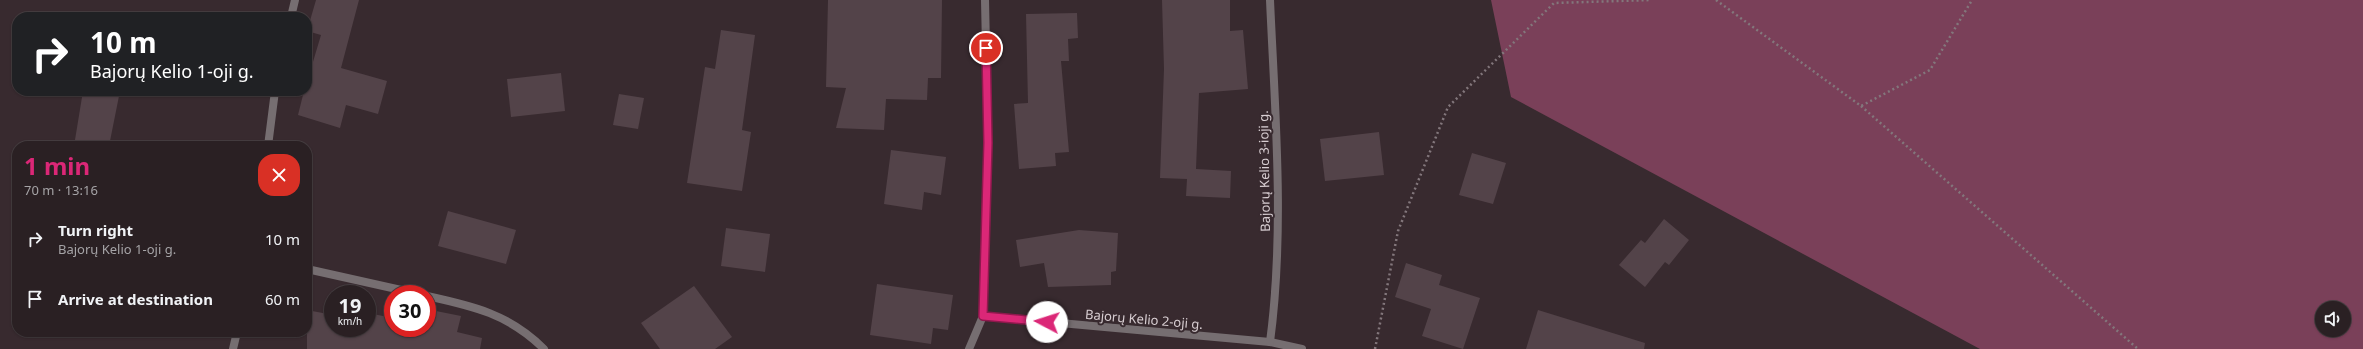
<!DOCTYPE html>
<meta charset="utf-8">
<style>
:root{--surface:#2a2023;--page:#32282b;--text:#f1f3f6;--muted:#a5a3a6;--line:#463e41;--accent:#db2777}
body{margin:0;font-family:"Noto Sans",sans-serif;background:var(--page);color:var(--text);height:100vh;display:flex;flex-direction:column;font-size:15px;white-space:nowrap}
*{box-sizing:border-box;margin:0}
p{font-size:13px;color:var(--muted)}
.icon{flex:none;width:22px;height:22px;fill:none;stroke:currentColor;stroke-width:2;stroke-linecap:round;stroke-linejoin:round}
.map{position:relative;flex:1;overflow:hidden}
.drawer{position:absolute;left:12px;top:141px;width:300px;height:196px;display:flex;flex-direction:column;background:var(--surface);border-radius:16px;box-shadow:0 1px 3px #0004,0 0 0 1px var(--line)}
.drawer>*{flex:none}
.guide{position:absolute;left:12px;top:12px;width:300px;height:84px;border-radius:16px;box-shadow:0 1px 3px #0004,0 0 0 1px var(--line);background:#202124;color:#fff;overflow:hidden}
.buttons{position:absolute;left:2315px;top:301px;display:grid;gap:8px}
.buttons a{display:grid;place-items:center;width:36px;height:36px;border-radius:50%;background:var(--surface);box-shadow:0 1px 3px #0004,0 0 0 1px var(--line);font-size:20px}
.speed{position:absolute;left:324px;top:285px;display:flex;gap:8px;font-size:20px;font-weight:700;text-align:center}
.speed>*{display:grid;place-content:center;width:52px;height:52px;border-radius:50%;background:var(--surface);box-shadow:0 1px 3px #0004,0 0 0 1px var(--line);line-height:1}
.speed small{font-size:10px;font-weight:400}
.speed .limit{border:6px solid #d22;background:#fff;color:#111}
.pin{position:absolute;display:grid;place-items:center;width:34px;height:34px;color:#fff;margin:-17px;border:2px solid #fff;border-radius:50%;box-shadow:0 1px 4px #0007}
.me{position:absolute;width:44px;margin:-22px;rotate:275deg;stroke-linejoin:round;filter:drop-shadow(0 0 3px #0008)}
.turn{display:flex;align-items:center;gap:14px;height:84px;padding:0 12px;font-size:18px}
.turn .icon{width:52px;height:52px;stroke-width:2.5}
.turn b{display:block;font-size:28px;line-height:34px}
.round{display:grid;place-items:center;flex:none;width:42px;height:42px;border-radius:16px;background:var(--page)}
.head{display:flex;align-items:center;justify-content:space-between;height:68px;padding:0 12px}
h1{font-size:24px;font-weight:700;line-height:30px;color:var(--accent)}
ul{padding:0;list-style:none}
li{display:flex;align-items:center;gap:12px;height:60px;padding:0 12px}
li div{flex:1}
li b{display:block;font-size:15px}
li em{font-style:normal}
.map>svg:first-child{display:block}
.forest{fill:#7a4059;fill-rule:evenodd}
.building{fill:#534349}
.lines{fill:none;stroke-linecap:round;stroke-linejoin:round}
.path{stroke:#83777c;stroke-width:2.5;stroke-dasharray:2 3;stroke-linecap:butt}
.minor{stroke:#766e71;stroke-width:8}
.route-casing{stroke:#8e194d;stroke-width:10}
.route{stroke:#db2777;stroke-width:7}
.labels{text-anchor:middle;stroke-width:4;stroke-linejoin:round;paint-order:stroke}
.street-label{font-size:13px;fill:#d8ced2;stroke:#382a2f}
</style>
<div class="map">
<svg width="2363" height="349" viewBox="0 0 2363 349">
<rect width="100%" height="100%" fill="#382a2f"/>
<path class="forest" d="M1491,0H2363V349H1980L1511,97ZM2322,308H2344V330H2322Z"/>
<g class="building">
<path d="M316,0H359L341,68L387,81L378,114L346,105L340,128L298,115L304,91H307V82L321,35L307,31Z"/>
<path d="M828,0H942L941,78H928L927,100L886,99L884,130L836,128L846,88L826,87Z"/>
<path d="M1162,0H1230V31L1243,30L1248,89L1199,93L1196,169L1231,171L1230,198L1186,196L1187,179L1160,178L1164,69Z"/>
<path d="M1077,13L1078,38L1068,39L1069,61H1061L1069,152L1055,153L1056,166L1019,169L1014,104L1028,103L1026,14Z"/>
<path d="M721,30L755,35L742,130L751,132L742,191L687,183L705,67L715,69Z"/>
<path d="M561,73L565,111L511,117L507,79Z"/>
<path d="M83,91H120L109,146H74Z"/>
<path d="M619,94L644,98L638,129L613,125Z"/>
<path d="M1379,132L1384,175L1325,181L1320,139Z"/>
<path d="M891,150L946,157L941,195L924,192L922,210L884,204Z"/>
<path d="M1472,153L1506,163L1493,204L1459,195Z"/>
<path d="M448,211L516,230L506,264L438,246Z"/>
<path d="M1664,219L1689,240L1669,265L1665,262L1645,287L1619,265L1641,240L1645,243Z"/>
<path d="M726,228L770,234L765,272L721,266Z"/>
<path d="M1079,230L1118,233L1116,271L1111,272V285L1048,287L1044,263L1020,267L1016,240Z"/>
<path d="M1406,263L1442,275L1439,285L1480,298L1463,349L1422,336L1431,309L1395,297Z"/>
<path d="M877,284L953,295L948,330L933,328L931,344L870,335Z"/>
<path d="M694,286L732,337L715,349H660L641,323Z"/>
<path d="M307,310L333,315V328H367L368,313L393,318V328H427V326L432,327L436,311L461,316L457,332L482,338L480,349H307Z"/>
<path d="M1538,310L1645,343L1644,349H1526Z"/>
</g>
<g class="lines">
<g class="path">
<path d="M1716,0L1861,106L1930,70L1972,0"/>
<path d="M1861,106L2138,349"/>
<path d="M1375,349L1398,231L1448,107L1554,3L1651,0"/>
</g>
<g class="minor">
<path d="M291,17L295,0"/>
<path d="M268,146L275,91"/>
<path d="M307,269L419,294"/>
<path d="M427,296C473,306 509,314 544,349"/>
<path d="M983,316L1270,342L1302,349"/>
<path d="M1270,342C1285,229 1275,113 1270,0"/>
<path d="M233,349L237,332"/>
<path d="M969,349L983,316L988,143L985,0"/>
</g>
</g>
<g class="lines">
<g class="route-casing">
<path id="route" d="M986,48L988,143L983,316L1047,322"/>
</g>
<use href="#route" class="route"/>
</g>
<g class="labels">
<g class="street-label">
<text transform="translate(1264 171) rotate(-91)" y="5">Bajorų Kelio 3-ioji g.</text>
<text transform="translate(1144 319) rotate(5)" y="5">Bajorų Kelio 2-oji g.</text>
</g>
</g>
</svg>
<div class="buttons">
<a><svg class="icon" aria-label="sound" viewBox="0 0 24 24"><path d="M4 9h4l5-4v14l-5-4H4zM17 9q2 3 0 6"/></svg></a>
</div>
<div class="speed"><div>19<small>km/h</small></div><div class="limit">30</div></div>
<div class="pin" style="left:986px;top:48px;background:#d93025"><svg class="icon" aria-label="arrive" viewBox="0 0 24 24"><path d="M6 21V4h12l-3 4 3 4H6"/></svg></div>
<svg class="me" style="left:1047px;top:322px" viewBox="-20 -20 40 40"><circle r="19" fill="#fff"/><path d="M0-13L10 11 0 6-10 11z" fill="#db2777"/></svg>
<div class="guide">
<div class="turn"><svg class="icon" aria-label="right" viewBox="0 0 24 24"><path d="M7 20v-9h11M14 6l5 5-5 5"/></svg><div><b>10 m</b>Bajorų Kelio 1-oji g.</div></div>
</div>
<section class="drawer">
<div class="head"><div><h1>1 min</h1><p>70 m · 13:16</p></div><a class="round" style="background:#d93025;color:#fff"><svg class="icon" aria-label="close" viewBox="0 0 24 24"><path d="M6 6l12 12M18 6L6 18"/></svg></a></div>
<ul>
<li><svg class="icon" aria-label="right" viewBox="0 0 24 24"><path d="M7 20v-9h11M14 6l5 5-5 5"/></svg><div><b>Turn right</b><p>Bajorų Kelio 1-oji g.</p></div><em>10 m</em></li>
<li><svg class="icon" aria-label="arrive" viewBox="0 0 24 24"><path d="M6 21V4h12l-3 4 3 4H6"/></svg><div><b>Arrive at destination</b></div><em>60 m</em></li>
</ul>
</section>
</div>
